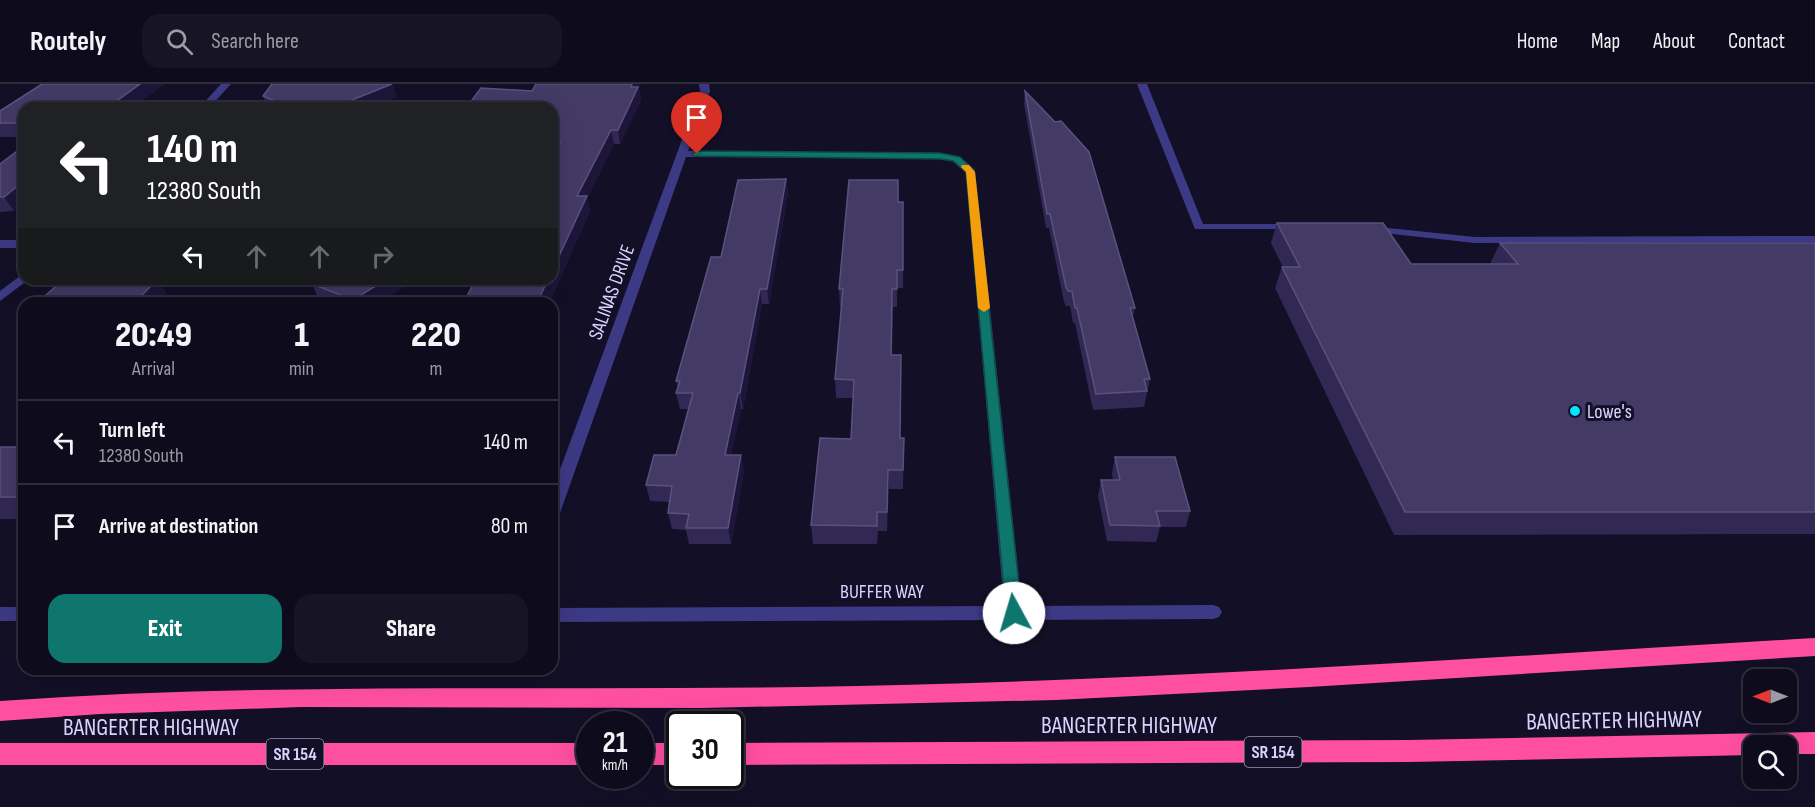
<!DOCTYPE html>
<style>
:root{--surface:#0e0b1c;--page:#171425;--text:#f1f3f6;--muted:#9b9ba3;--line:#2e2b3b;--accent:#0f766e}
body{margin:0;font-family:"Sofia Sans Condensed",sans-serif;background:var(--page);color:var(--text);height:100vh;display:flex;flex-direction:column;font-size:22px;white-space:nowrap}
*{box-sizing:border-box;margin:0}
p{font-size:20px;color:var(--muted)}
.icon{flex:none;width:33px;height:33px;fill:none;stroke:currentColor;stroke-width:2;stroke-linecap:round;stroke-linejoin:round}
.map{position:relative;flex:1;overflow:hidden}
.side{position:absolute;left:18px;top:213px;width:540px;height:378px;display:flex;flex-direction:column;background:var(--surface);border-radius:18px;box-shadow:0 6px 24px #0002,0 0 0 2px var(--line)}
.side>*{flex:none}
.hud{position:absolute;left:18px;top:18px;width:540px;height:183px;border-radius:18px;box-shadow:0 6px 24px #0002,0 0 0 2px var(--line);background:#202124;color:#fff;overflow:hidden}
.needle{width:39px;rotate:270deg}
.buttons{position:absolute;left:1743px;top:585px;display:grid;gap:12px}
.buttons a{display:grid;place-items:center;width:54px;height:54px;border-radius:12px;background:var(--surface);box-shadow:0 6px 24px #0002,0 0 0 2px var(--line);font-size:30px}
.speed{position:absolute;left:576px;top:627px;display:flex;gap:12px;font-size:30px;font-weight:700;text-align:center}
.speed>*{display:grid;place-content:center;width:78px;height:78px;border-radius:50%;background:var(--surface);box-shadow:0 6px 24px #0002,0 0 0 2px var(--line);line-height:1}
.speed small{font-size:15px;font-weight:400}
.speed .limit{border:3px solid #111;border-radius:9px;background:#fff;color:#111}
.pin{position:absolute;display:grid;place-items:center;width:51px;height:51px;color:#fff;margin:-62px -26px;border-radius:50% 50% 50% 0;rotate:-45deg;box-shadow:0 0 6px #0007}
.pin .icon{rotate:45deg}
.me{position:absolute;width:66px;margin:-33px;rotate:354deg;stroke-linejoin:round;filter:drop-shadow(0 0 4px #0008)}
.turn{display:flex;align-items:center;gap:21px;height:126px;padding:0 30px;font-size:27px}
.turn .icon{width:78px;height:78px;stroke-width:2.5}
.turn b{display:block;font-size:42px;line-height:51px}
.lanes{display:flex;align-items:center;height:57px;padding:0 30px;background:#0003;justify-content:center;gap:30px;direction:ltr}
.lanes .off{opacity:.35}
.eta{display:flex;justify-content:space-evenly;align-items:center;height:102px;text-align:center}
.eta b{font-size:36px;font-weight:800;line-height:42px}
.primary-button{display:flex;gap:12px;margin-top:auto;padding:12px 30px}
.primary-button a{flex:1;height:69px;border-radius:18px;background:var(--accent);color:#fff;font-size:24px;font-weight:800;line-height:69px;text-align:center}
.primary-button a+a{background:var(--page);color:var(--text)}
ul{padding:0;list-style:none}
li{display:flex;align-items:center;gap:18px;height:84px;padding:0 30px;border-top:2px solid var(--line)}
li div{flex:1}
li b{display:block;font-size:22px}
li em{font-style:normal}
header{display:flex;align-items:center;gap:36px;box-sizing:border-box;height:84px;padding:0 30px;background:var(--surface);border-bottom:2px solid var(--line)}
header strong{font-size:28px}
nav{display:flex;gap:33px;margin-inline-start:auto;font-size:21px}
.search{width:420px;height:54px;background:var(--page);display:flex;align-items:center;gap:15px;box-sizing:border-box;padding:0 21px;border-radius:18px;color:var(--muted);font-size:22px}
.map>svg:first-child{display:block}
.lines{fill:none;stroke-linecap:round;stroke-linejoin:round}
.minor{fill:#3d3a85;fill-rule:evenodd}
.highway{fill:#ff4fa3;fill-rule:evenodd}
.wall{fill:#312854}
.shaded-wall{fill:#1d163a}
.building{fill:#433a66;stroke:#5a527e;stroke-width:1.5}
.route{fill:#0f766e;stroke:#0a4d48;stroke-width:1.5}
.slow{fill:#f59e0b}
.poi-dot{fill:#00e5ff;stroke:#130f26;stroke-width:2}
.labels{text-anchor:middle;stroke-width:6;stroke-linejoin:round;paint-order:stroke}
.shield{fill:#130f26;stroke:#9e99be;stroke-width:1.5}
.shield-label{font-size:18px;font-weight:bold;fill:#d9d4ff}
.street-label{font-size:20px;fill:#d9d4ff;stroke:#130f26}
.poi-label{font-size:20px;fill:#d9d4ff;stroke:#130f26;text-anchor:start}
.near-street-label{font-size:24px;fill:#d9d4ff;stroke:#130f26}
</style>
<header>
<strong>Routely</strong>
<div class="search"><svg class="icon" aria-label="search" viewBox="0 0 24 24"><circle cx="10" cy="10" r="6"/><path d="M15 15l6 6"/></svg>Search here</div>
<nav><a>Home</a><a>Map</a><a>About</a><a>Contact</a></nav>
</header>
<div class="map">
<svg width="1815" height="723" viewBox="0 0 1815 723">
<rect width="100%" height="100%" fill="#130f26"/>
<g class="lines">
<g class="minor">
<path d="M221,0H231L209,24H199Z"/>
<path d="M699,0H709L710,7L688,67L940,69L960,73L975,86L1022,522L1213,521L1219,523L1222,528L1219,533L1213,535L552,538V524L1004,522L966,89L953,77L940,75L686,73L560,429L558,433L552,435V407L700,7Z"/>
<path d="M1137,0H1147L1203,140H1295L1301,143L1299,145H1195Z"/>
<path d="M1369,142L1475,153L1815,152V158L1475,159L1365,147V143Z"/>
<rect x="0" y="156" width="24" height="8"/>
<path d="M24,189V195L28,196L0,217V207Z"/>
<rect x="0" y="523" width="24" height="14"/>
</g>
<g class="highway">
<path d="M1815,554V572L1309,603L1056,616L703,624L301,623L100,630L0,637V617C268,598 535,607 803,603C1141,598 1478,574 1815,554Z"/>
<path d="M1815,648V670H1786V662H1754V671L1409,678L730,681V659L1409,656Z"/>
<rect x="0" y="659" width="590" height="22"/>
<rect x="640" y="659" width="40" height="22"/>
</g>
</g>
<g class="wall">
<path d="M42,0H164L132,24H24V53H0V27Z"/>
<path d="M639,5L641,16L620,60H614L587,114L590,127L549,219H469L467,212L552,195V24Z"/>
<path d="M1025,7L1135,224L1133,233L1150,295L1144,323L1093,326L1075,239H1073L1070,222H1066L1064,218L1049,144H1046L1024,20Z"/>
<path d="M263,12L397,13L370,24H268Z"/>
<path d="M24,62V119L14,127L0,128V80Z"/>
<path d="M786,95L788,109L769,220H762L743,325H741L731,371L744,387L731,460H689L686,446L672,445L668,429L669,418L650,417L646,401L676,371L688,325H680L676,309L678,305L676,297Z"/>
<path d="M898,118H903V204H897V223H893L892,271L900,354H904L903,405H889L887,447H878L877,460H813L811,441L851,355L853,314H836L835,295L842,223H840L839,205Z"/>
<path d="M1277,139L1411,180H1490L1500,159H1815V450L1394,451L1275,204L1282,183H1283L1271,159Z"/>
<path d="M312,200L379,219H329L319,215Z"/>
<rect x="0" y="363" width="24" height="72"/>
<path d="M1115,373L1190,427L1186,443H1160L1156,458L1107,457L1098,412L1101,396H1113L1112,389Z"/>
</g>
<g class="shaded-wall">
<path d="M140,0H164L132,24H107Z"/>
<path d="M393,0L397,13L370,24H332Z"/>
<path d="M632,0H641L639,5L641,16L620,60L618,46Z"/>
<path d="M611,46L614,60L587,114L590,127L549,219H541L539,215L548,195H552V187L577,112Z"/>
<path d="M786,95L788,109L769,220L767,205Z"/>
<path d="M24,97V119L14,127L4,113Z"/>
<path d="M158,195L167,211L159,219H134Z"/>
<path d="M387,195H417L379,219H354L353,216Z"/>
<path d="M760,205L762,220L743,325L740,309Z"/>
<path d="M738,309L741,325L728,387L725,371Z"/>
<path d="M741,371L744,387L731,460L728,444Z"/>
<path d="M888,386L889,405L887,447V428Z"/>
</g>
<g class="building">
<path d="M42,0H140L107,24H24V39H0V27Z"/>
<path d="M272,0H392L332,24H293L263,12Z"/>
<path d="M536,0H632L631,3H638L618,46H611L577,112H587L552,187V73L560,59H552V24H466L481,4L532,7Z"/>
<path d="M1025,7L1055,38L1061,37L1089,68L1135,224H1130L1150,295H1144L1147,307L1096,310L1077,224H1075L1072,207H1068L1066,203L1050,130H1047Z"/>
<path d="M24,62V97L4,113H0V80Z"/>
<path d="M786,95L767,205H760L740,309H738L725,371H741L728,444H686L689,430L668,429L672,402L646,401L654,371H676L693,309H676L680,297H676L711,173H721L738,96Z"/>
<path d="M849,96H898V118H903V186H897V205H892L891,271H901L900,354H904L903,386H888L887,428H877V442L811,441L820,354L851,355L854,296L835,295L843,205H839Z"/>
<path d="M1277,139H1383L1411,180H1518L1500,159H1815V428H1405L1282,183H1300Z"/>
<path d="M64,195H158L134,219H37Z"/>
<path d="M321,195H387L353,216L312,200Z"/>
<path d="M476,195H548L539,215H522L519,219H470L474,212H467Z"/>
<path d="M284,217L283,219H265Z"/>
<rect x="0" y="363" width="24" height="50"/>
<path d="M1115,373H1175L1190,427H1156L1160,442L1110,441L1101,396H1120Z"/>
</g>
<path class="route" d="M697,67L940,69L960,73L974,86L1022,529L1020,533L1014,535L1008,533L1006,529L966,88L953,77L940,75L694,72L692,70Z"/>
<path class="slow" d="M962,81H969L975,88L990,224L984,228L978,224L966,88L961,83Z"/>
<circle class="poi-dot" cx="1575" cy="327" r="6"/>
<g class="labels">
<g class="shield">
<rect x="1244.5" y="653" width="57" height="30" rx="4.5"/>
<rect x="266.5" y="655" width="57" height="30" rx="4.5"/>
</g>
<g class="shield-label">
<text x="1273" y="674">SR 154</text>
<text x="295" y="676">SR 154</text>
</g>
<g class="street-label">
<text transform="translate(611 208) rotate(-70)" y="7">SALINAS DRIVE</text>
<text x="882" y="514">BUFFER WAY</text>
</g>
<g class="poi-label">
<text x="1587" y="334">Lowe's</text>
</g>
<g class="near-street-label">
<text transform="translate(1614 636) rotate(-1)" y="8">BANGERTER HIGHWAY</text>
<text x="1129" y="649">BANGERTER HIGHWAY</text>
<text x="151" y="651">BANGERTER HIGHWAY</text>
</g>
</g>
</svg>
<div class="buttons">
<a><svg class="needle" viewBox="-14 -14 28 28"><path d="M0-13l5 13h-10z" fill="#e53935"/><path d="M0 13l5-13h-10z" fill="#9b9ba3"/></svg></a>
<a><svg class="icon" aria-label="search" viewBox="0 0 24 24"><circle cx="10" cy="10" r="6"/><path d="M15 15l6 6"/></svg></a>
</div>
<div class="speed"><div>21<small>km/h</small></div><div class="limit">30</div></div>
<div class="pin" style="left:697px;top:70px;background:#d93025"><svg class="icon" aria-label="arrive" viewBox="0 0 24 24"><path d="M6 21V4h12l-3 4 3 4H6"/></svg></div>
<svg class="me" style="left:1014px;top:529px" viewBox="-20 -20 40 40"><circle r="19" fill="#fff"/><path d="M0-13L10 11 0 6-10 11z" fill="#0f766e"/></svg>
<div class="hud">
<div class="turn"><svg class="icon" aria-label="left" viewBox="0 0 24 24"><path d="M17 20v-9H6M10 6l-5 5 5 5"/></svg><div><b>140 m</b>12380 South</div></div>
<div class="lanes"><svg class="icon" aria-label="left" viewBox="0 0 24 24"><path d="M17 20v-9H6M10 6l-5 5 5 5"/></svg><svg class="icon off" aria-label="ahead" viewBox="0 0 24 24"><path d="M12 20V5M6 11l6-6 6 6"/></svg><svg class="icon off" aria-label="ahead" viewBox="0 0 24 24"><path d="M12 20V5M6 11l6-6 6 6"/></svg><svg class="icon off" aria-label="right" viewBox="0 0 24 24"><path d="M7 20v-9h11M14 6l5 5-5 5"/></svg></div>
</div>
<section class="side">
<div class="eta">
<div><b>20:49</b><p>Arrival</p></div>
<div><b>1</b><p>min</p></div>
<div><b>220</b><p>m</p></div>
</div>
<ul>
<li><svg class="icon" aria-label="left" viewBox="0 0 24 24"><path d="M17 20v-9H6M10 6l-5 5 5 5"/></svg><div><b>Turn left</b><p>12380 South</p></div><em>140 m</em></li>
<li><svg class="icon" aria-label="arrive" viewBox="0 0 24 24"><path d="M6 21V4h12l-3 4 3 4H6"/></svg><div><b>Arrive at destination</b></div><em>80 m</em></li>
</ul>
<div class="primary-button"><a>Exit</a><a>Share</a></div>
</section>
</div>
